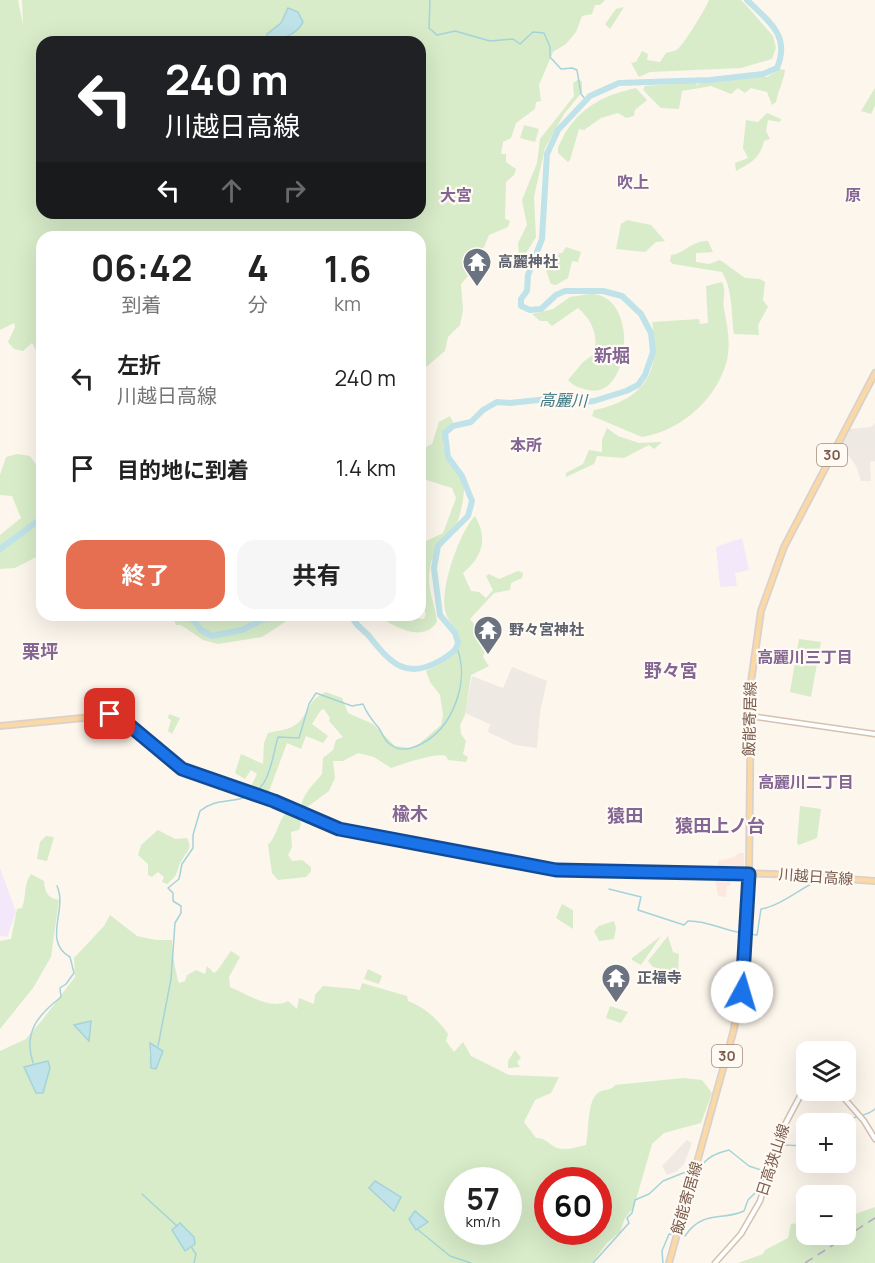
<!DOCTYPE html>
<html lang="ja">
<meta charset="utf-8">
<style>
:root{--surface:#fff;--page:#f6f6f6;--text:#222;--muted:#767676;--accent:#e76f51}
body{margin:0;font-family:Manrope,"Noto Sans JP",sans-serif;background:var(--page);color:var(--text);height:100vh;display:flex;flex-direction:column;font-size:22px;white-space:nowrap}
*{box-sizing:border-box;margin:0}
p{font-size:20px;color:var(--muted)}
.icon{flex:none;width:33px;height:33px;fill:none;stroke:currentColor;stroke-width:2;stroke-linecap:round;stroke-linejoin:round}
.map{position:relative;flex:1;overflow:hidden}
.drawer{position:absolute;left:36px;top:231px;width:390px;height:390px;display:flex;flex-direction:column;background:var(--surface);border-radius:18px;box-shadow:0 6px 24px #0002}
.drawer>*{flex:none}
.banner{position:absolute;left:36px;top:36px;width:390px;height:183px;border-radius:18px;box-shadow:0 6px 24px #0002;background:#202124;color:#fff;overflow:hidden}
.tools{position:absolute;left:796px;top:1041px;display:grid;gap:12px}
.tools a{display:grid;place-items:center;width:60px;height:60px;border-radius:12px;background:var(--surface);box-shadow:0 6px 24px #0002;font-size:30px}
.speed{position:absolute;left:444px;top:1167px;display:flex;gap:12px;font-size:30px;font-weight:700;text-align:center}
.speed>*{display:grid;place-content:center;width:78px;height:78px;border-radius:50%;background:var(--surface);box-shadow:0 6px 24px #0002;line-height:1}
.speed small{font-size:15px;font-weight:400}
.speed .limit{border:9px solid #d22;background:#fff;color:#111}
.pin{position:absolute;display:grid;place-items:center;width:51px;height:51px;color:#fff;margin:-26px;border-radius:12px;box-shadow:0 3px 9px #0006}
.me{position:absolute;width:66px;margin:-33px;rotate:6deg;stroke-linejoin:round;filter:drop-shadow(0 0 4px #0008)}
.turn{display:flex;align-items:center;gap:21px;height:126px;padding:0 30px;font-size:27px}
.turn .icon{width:78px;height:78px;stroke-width:2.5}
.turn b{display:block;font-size:42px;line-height:51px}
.lanes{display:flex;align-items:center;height:57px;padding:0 30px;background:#0003;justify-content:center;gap:30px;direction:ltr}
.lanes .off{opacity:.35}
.eta{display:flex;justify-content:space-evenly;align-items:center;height:102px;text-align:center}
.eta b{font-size:36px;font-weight:700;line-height:42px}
.cta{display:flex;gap:12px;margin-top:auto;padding:12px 30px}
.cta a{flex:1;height:69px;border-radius:18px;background:var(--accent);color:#fff;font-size:24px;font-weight:700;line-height:69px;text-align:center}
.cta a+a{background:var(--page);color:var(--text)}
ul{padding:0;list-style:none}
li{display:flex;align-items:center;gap:18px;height:90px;padding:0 30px}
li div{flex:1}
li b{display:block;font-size:22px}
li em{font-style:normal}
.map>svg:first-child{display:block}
.commercial{fill:#fde8e0}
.industrial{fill:#efe9e4}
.education{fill:#f3e8fa}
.green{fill:#d8ecc9;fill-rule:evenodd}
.water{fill:#bfe3e8;stroke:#a5d3da;stroke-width:1.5}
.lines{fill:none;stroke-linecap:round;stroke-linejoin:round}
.stream{stroke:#a5d3da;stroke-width:1.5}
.river{stroke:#bfe3e8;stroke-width:6}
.secondary-casing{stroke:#d6c0b0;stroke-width:7}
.primary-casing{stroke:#dad1cd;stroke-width:8}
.secondary{stroke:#fff;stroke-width:4}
.primary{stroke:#fbd9a5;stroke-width:4.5}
.rail{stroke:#b9a8c9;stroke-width:1.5;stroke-dasharray:9 6;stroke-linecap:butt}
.route-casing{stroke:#114b97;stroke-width:15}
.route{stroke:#1a73e8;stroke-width:10}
.labels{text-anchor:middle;stroke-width:4.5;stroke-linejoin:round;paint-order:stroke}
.shield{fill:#fffaf3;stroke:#a28b7f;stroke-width:1.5}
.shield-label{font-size:14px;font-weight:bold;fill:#7a5c4d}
.worship-label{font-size:15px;font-weight:bold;fill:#5b616d;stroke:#fffaf3;text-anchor:start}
.street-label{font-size:15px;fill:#7a5c4d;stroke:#fffaf3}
.neighbourhood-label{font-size:16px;font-weight:bold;fill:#846695;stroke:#fffaf3}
.water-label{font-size:16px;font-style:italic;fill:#437c86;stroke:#fffaf3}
.quarter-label{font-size:18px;font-weight:bold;fill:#846695;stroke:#fffaf3}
</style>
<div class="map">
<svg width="875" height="1263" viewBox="0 0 875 1263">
<rect width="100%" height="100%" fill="#fdf6ec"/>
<g class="commercial">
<path d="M739,853H744V867L740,870L718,869V861L734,857Z"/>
<path d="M715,877L731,878L730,886H727L726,897L718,896Z"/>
</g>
<g class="industrial">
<path d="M875,423V461L870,462L871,481H861L856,466L841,445L850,429L871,427Z"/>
<path d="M512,667L547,681L540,712L537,748L515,745L488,732L490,724L465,713L472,676L503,688Z"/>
<path d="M687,1140L692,1143L684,1164L677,1171L667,1175L662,1166Z"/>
</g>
<g class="education">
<path d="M742,538L749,570L735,573L737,586L720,587L716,547Z"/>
<path d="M0,868L16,912L7,937L0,936Z"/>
</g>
<g class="green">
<path d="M0,0H18L23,25L22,0H605L600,5H595L592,14L582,16L576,32L566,44L553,52L539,85L541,101L536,102L535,109L516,123L511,138L503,142L501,154H506V162L516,169L514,175L506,182L505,219L510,221L508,227L489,235L478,262L477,272L468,276L461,284L463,310L460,325L448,337L445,351L420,372V237H42V361L32,343L23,351L14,349L8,342L15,327L14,323L0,330ZM42,42H420V213H42Z"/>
<path d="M709,0H741L746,5L773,36L776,48L772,59L741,68L650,72L639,77L631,63L636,62L642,51L648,54L647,60L660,62L666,53L677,50C684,44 705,10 709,0Z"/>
<path d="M624,7L610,29L605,24L616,9Z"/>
<path d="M780,69L785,70C784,80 778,91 776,102L772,105L767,92L751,88L745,93L738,88L731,94L711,86L682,91L679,109L661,108L643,90L645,86L695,82L697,85L704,81L717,82L745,75L767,77Z"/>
<path d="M579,79L582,82V92L564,114L545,148L534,197L536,237L523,258L524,266L520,270L518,243L527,225L522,200L537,163L540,139L574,96L573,83Z"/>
<path d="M636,88L647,100L635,110L634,116L626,118L618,113L601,118L584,130L579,129L570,160L568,162L558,153V147C562,141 563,135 567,130C585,104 606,95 636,88Z"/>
<path d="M875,88V106L871,114L861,111Z"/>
<path d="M767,113L781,119L780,122L768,120L766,131L770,139L764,141C761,157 750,164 736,171L735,163L748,158L743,148L746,120L758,122Z"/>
<path d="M524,125L539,129L535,142L520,138Z"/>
<path d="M627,220L651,225L665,241L656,242L645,252L616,249L621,224Z"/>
<path d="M708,241L713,252L696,253V262L709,264L720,260L745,278L760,279L765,282L763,300L768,307L758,325L759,335L734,334C731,313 733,290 722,272L673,264L670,261L671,255C685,253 693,240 708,241Z"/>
<path d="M566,247L581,252L578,262L572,261L568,278L556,285L551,284L546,270L556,265L559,253H562Z"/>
<path d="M722,282C727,292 722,299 724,309C727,325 731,343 727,360C718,398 681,431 642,437L592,416L594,410C644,400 662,372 652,322L699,319L700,324L708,323L706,286Z"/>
<path d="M589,294C641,292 631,401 588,390C580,388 574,387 568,380L583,362L594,354C599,336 592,320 578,308L552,326L547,321H540L532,314L553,309L570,297Z"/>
<path d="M450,416L453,422C426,452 463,464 464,488C464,498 460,521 454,528C442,544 430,553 429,576C428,591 436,607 437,622C422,644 394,626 376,615L424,619L426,614L420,596L423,587L420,544L443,533L456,498L452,488L420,478V455L424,448L432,444L439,422Z"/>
<path d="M607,428L618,436L639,443L662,442L654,449L649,445L624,458L597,456L594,464L566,477V473L583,464L589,450L602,452V440Z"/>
<path d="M17,454L30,456L37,466L36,473L42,490V554L15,568L0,569V535L21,518L12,496L0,495V475L6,457Z"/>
<path d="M475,516C488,539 483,556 463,573L471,591L479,592L486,598L493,590L486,576L489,574L499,579L518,571L523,573L522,578L511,583L510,590L494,593L470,619L488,642L483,657L489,666L471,675L465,715L460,725L461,734L466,741L463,754L468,757L466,762L448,760L446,756C436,752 403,764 391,768L374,757L358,753L343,761H333L335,778L329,791L306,808L301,805C305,791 314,784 322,774L323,758L333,750L336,740L343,737L329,721L330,718L324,709L321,710L312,724L328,736L323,743L306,736L301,749L287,743L268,794L250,788L257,774L251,770L245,779L235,773L241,754L263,764L264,743L268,733C279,730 290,731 300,721C310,709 310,698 326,692L342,698L348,713L373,724L395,746L410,748L419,744L441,725L443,715L440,695L430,682L426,671C437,665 454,659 459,647C464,634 449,624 446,614C438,591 460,531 475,516Z"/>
<path d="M172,615H288L285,622L262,637L218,644L203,640L181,625H176Z"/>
<path d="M799,639L821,642L811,697L790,692Z"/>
<path d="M169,714L180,718L172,734L168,731L171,720L168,718Z"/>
<path d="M800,806L821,809L817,838L799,845L797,843Z"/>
<path d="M289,811L298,815L301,823L299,830L291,832L292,847L288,855L292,861L302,860L311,867V871L306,877L278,880L272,873L268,845C278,835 278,818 289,811Z"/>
<path d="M158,830L175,839L187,838C193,849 187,851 182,860C175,872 180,874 167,884L162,882L164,877L158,872L152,877L148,875V864L138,855L141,845Z"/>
<path d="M46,836L54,837L47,861L37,859L40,842Z"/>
<path d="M31,874L44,881C45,892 47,898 59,900L51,957L33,988L0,1029V941L11,939L17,909L22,908C27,895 23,885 31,874Z"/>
<path d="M562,904L573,910V929L556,918Z"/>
<path d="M110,915L137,936L156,940H172C172,950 176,975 179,983L185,981L187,975L196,970L205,974L207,966L214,973L217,971L231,951L240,957L229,977L230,987C245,993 271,1011 288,1001L297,1009L299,998L314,1004L315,995L323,986C336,988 347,987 360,990L362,983L407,996L408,1001C424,1007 439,1020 448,1034L446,1041L454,1052L463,1042L471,1056L509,1075L559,1077L551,1093L535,1100L524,1122L536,1138C546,1138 548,1144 557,1148C566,1151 577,1147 586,1145C589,1132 587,1100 598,1093C604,1088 610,1092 615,1085L683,1078L702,1080L712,1093L701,1123L664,1133L652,1144L634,1207L625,1218L620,1232L607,1243L592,1263H0V1051L26,1039L43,1019L75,977L74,958L104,926ZM150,1043L163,1051L158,1064L149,1056ZM458,1180H508V1232H458ZM548,1180H598V1232H548ZM375,1181L401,1196L394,1211L369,1188Z"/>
<path d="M614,921L616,928L614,939L599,941L594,931L599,926Z"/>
<path d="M661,936L641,965L632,960V958Z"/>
<path d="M668,936L673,952L679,954L678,974L653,967L648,961Z"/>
<path d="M368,969L382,976L379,984L364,979Z"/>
<path d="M610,1006L628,1012L621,1023L606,1018Z"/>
<path d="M515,1050L521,1058L517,1062L520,1067L508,1068V1061Z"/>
<path d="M875,1207V1263H738L763,1254L765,1250L788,1238L791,1224L807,1222V1234H846V1213L852,1215Z"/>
</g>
<g class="water">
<path d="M288,8L298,12L303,22C297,34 281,42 267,37V34L281,23Z"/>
<path d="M91,1021L89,1041L74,1025Z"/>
<path d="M150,1043L163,1051L156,1069L151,1068Z"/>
<path d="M48,1061L50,1068L43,1093H36L24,1067Z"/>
<path d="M375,1181L401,1197L394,1211L369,1188Z"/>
<path d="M415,1211L428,1222L416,1230L409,1219Z"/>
<path d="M180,1223L194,1237L195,1244L185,1251L172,1230Z"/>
</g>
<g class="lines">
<g class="stream">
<path d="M430,0L429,28L437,35L455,31L490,41L513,39L520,44L533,32L544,33L550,47V57L561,69L572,68L577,70L581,94L586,100"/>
<path d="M609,889L641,897L638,910L684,925L688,921C707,920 724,931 743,933"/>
<path d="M748,934L757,935L761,909C780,906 799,889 819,880"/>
<path d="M158,1046L171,979L175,923L181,913V906L173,901V893L168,888L179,879L182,864L193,848V835L200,811C211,802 221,802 234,800C271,795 270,765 278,737L299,738L309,704L316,693L352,706L363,704C367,714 371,719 378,727C383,733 383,740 391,745C401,752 411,749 421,744C453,728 470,681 457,648"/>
<path d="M33,1063C23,1032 38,1015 61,997L60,988L66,984L74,973L70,957C42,941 68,909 57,886"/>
<path d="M842,1124C850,1115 865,1118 875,1109"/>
<path d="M777,1150L783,1145L807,1146"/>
<path d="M142,1194L177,1226"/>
<path d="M417,1229L450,1256L471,1263"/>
<path d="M192,1248L196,1254L194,1263"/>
<path d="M593,1263L629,1223L627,1218L632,1213L635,1200L649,1194L663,1181L683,1173L700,1170C705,1157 717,1153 729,1150L749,1166L764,1171"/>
<path d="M663,1263L662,1251L669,1234L685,1236C702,1210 722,1221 744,1211L748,1200L762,1186L764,1168L773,1153"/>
</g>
<g class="river">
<path d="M0,549L42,518"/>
<path d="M189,615L201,630L212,636L242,630L272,615"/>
<path d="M352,615C354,625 363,629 369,636C391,664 407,681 443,659C450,654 457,651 458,642L455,633L440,615L434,568L438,546L468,516L472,501L462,476L448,457L445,433L453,426L471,422L483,410L497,402L510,403L557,398L585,402L594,401L626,391L638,385L645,375L653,352L651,333L641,314L622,296L603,291H565L556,295L541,309L530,310L521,306V299L527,291L528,275L542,239L547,154L558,130L590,96L619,83L710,80L763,74L777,68C791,35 768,21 747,0"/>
</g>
<g class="secondary-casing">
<g id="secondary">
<path d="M750,716L875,734"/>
<path d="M837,1090L864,1121L875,1139"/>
<path d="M715,1263L741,1234L760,1201L781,1132L807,1083"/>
</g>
</g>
<g class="primary-casing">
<g id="primary">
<path d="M0,726L114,715L182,769L274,801L340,829L556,870L773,874L875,881"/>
<path d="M669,1263L733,1033L743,985L749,874L751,682L761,611L784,547L875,373"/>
</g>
</g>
<use href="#secondary" class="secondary"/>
<use href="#primary" class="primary"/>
<path class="rail" d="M805,1263L875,1218"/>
</g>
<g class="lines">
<g class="route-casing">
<path id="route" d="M110,714L122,719L182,769L274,801L339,829L556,870L749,874L742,992"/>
</g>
<use href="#route" class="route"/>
</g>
<defs>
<g id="temple-pin" transform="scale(1.5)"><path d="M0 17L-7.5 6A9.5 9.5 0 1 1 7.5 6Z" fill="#6b7280" stroke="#fffaf3"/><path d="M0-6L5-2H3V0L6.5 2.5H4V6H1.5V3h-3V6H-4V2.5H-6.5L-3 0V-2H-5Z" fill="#fff"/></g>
</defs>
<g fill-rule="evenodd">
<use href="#temple-pin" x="477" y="262"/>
<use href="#temple-pin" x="488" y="630"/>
<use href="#temple-pin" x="616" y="978"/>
</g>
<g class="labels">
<g class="shield">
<rect x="817" y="444" width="30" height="22" rx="4.5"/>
<rect x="712" y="1045" width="30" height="22" rx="4.5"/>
</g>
<g class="shield-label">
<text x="832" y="460">30</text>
<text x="727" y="1061">30</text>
</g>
<g class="worship-label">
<text x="498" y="267">高麗神社</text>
<text x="509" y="635">野々宮神社</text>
<text x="637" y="983">正福寺</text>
</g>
<g class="street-label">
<text transform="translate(750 719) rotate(-89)" y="5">飯能寄居線</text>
<text transform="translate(816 877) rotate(4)" y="5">川越日高線</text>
<text transform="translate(773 1160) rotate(-72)" y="5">日高狭山線</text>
<text transform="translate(687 1198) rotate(-74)" y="5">飯能寄居線</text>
</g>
<g class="neighbourhood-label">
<text x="633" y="188">吹上</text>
<text x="456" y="201">大宮</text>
<text x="853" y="201">原</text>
<text x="526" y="451">本所</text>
<text x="805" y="663">高麗川三丁目</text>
<text x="806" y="788">高麗川二丁目</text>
</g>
<g class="water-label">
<text transform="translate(563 400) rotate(1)" y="6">高麗川</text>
</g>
<g class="quarter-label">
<text x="612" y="362">新堀</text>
<text x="40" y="658">栗坪</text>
<text x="671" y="677">野々宮</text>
<text x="410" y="820">楡木</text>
<text x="625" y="822">猿田</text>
<text x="720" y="832">猿田上ノ台</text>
</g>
</g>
</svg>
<div class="tools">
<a><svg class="icon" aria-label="layers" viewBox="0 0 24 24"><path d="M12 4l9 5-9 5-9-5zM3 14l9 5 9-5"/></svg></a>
<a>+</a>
<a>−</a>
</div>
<div class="speed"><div>57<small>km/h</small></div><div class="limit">60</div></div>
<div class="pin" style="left:110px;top:714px;background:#d93025"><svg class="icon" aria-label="arrive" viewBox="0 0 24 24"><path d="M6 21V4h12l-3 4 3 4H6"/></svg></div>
<svg class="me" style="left:742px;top:992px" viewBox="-20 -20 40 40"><circle r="19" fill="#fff"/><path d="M0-13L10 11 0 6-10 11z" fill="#1a73e8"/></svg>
<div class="banner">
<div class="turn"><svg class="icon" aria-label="left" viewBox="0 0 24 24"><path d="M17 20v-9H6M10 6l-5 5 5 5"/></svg><div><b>240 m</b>川越日高線</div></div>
<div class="lanes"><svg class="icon" aria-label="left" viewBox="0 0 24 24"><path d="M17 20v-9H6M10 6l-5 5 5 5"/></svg><svg class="icon off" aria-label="ahead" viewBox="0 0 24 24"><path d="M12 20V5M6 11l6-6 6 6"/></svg><svg class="icon off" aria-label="right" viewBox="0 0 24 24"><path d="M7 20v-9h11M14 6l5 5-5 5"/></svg></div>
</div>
<section class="drawer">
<div class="eta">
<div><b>06:42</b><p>到着</p></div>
<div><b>4</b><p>分</p></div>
<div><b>1.6</b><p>km</p></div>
</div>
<ul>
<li><svg class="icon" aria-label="left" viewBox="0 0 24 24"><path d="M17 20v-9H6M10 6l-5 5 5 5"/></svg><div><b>左折</b><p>川越日高線</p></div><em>240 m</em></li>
<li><svg class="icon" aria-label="arrive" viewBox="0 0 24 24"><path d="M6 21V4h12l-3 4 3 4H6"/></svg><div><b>目的地に到着</b></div><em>1.4 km</em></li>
</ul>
<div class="cta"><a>終了</a><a>共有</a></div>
</section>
</div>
